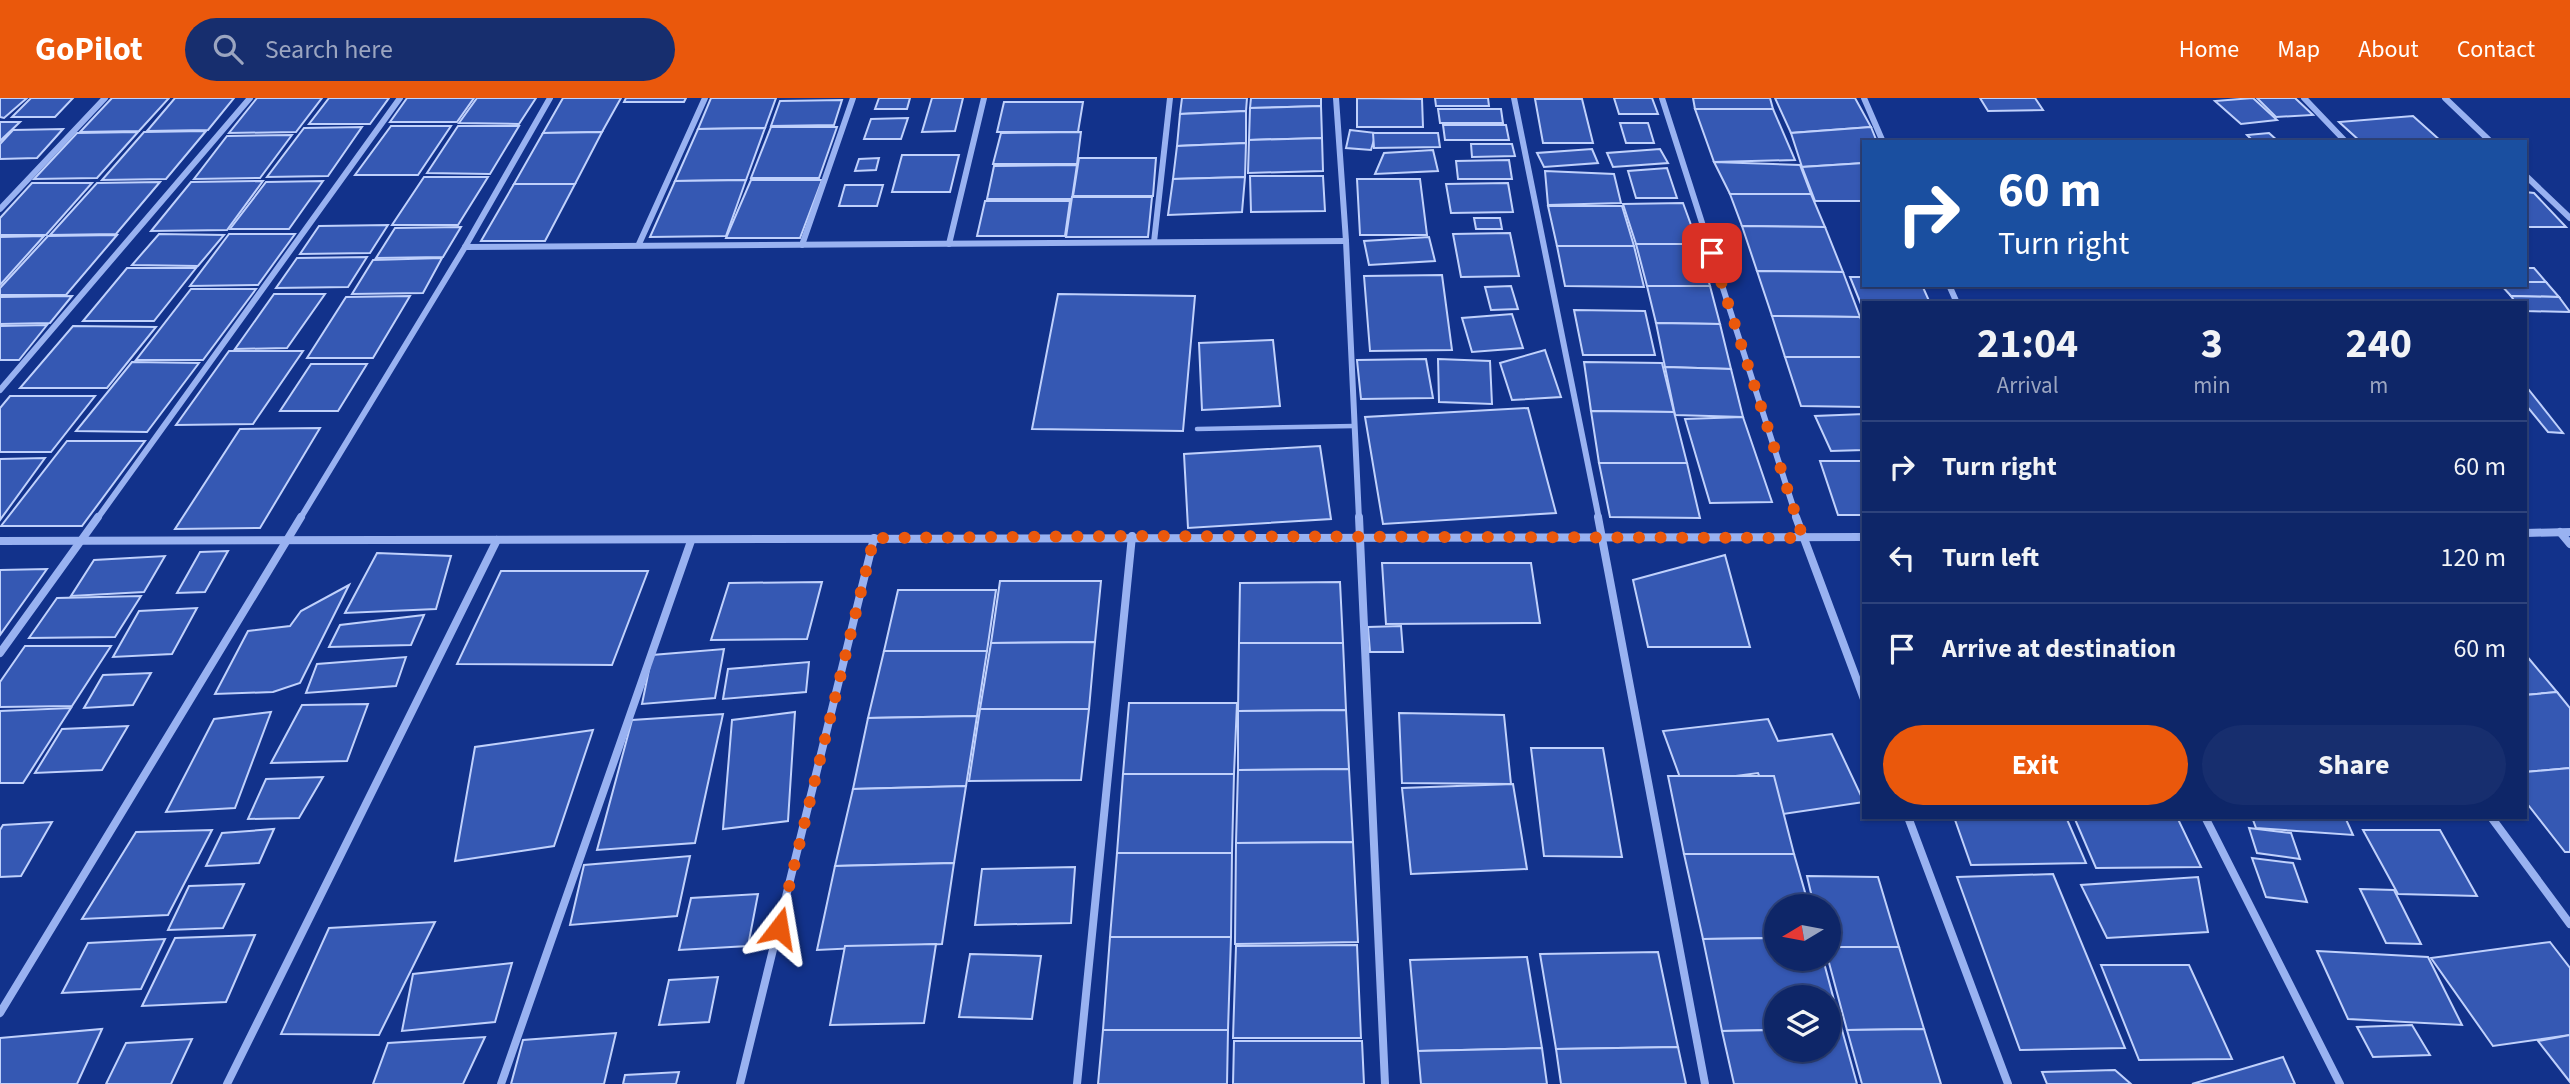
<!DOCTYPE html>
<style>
:root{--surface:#0e2668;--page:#172e6e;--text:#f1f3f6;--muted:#9ba5c0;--line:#2e437c;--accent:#ea580c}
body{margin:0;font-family:"Source Sans 3",sans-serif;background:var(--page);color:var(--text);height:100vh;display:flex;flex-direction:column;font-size:26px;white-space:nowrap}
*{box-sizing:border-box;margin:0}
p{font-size:23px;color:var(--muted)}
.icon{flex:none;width:38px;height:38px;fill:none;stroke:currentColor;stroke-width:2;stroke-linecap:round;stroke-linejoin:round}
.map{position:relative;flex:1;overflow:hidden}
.sheet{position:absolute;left:1862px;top:203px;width:665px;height:518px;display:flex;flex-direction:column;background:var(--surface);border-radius:0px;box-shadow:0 2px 5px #0004,0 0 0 2px var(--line)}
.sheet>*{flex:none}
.guide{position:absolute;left:1862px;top:42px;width:665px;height:147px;border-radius:0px;box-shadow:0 2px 5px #0004,0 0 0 2px var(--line);background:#1a4fa0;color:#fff;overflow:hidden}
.needle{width:46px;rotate:260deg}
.controls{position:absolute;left:1764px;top:796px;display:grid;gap:14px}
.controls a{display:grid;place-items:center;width:77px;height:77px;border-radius:50%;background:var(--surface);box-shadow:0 2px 5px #0004,0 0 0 2px var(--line);font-size:35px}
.pin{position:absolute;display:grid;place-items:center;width:60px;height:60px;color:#fff;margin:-30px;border-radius:14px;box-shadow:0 4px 10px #0006}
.me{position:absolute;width:77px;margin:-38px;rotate:14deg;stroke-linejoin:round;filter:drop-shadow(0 0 5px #0008)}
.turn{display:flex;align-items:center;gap:24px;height:147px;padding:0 21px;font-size:32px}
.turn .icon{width:91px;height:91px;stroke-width:2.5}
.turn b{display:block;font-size:49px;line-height:60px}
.eta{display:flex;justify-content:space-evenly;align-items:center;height:119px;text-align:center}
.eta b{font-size:42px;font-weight:700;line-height:49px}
.cta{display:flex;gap:14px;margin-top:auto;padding:14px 21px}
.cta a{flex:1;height:80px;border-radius:42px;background:var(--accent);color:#fff;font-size:28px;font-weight:700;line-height:80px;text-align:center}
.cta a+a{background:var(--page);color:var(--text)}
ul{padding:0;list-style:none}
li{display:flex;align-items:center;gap:21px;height:91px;padding:0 21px;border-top:2px solid var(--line)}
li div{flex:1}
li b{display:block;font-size:26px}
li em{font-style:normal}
header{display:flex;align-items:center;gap:42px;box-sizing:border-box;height:98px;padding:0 35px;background:var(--accent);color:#fff}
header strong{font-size:33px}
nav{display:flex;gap:38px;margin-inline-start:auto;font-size:24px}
.search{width:490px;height:63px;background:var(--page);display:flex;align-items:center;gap:18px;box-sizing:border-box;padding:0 24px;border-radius:38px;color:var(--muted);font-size:26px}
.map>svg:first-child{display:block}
.building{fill:#3558b3;stroke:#c0d1fc;stroke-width:2}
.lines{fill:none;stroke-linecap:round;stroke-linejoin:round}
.lane{stroke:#99b2f1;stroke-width:4.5}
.street-far1{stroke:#99b2f1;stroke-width:6}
.street{stroke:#99b2f1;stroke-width:8}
.route{stroke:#ea580c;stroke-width:12;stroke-dasharray:0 21.6}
</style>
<header>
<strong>GoPilot</strong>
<div class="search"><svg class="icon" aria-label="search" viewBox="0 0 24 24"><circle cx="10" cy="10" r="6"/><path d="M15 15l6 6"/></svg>Search here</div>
<nav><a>Home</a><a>Map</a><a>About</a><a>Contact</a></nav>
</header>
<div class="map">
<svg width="2570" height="986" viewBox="0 0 2570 986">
<rect width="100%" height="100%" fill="#12328b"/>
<g class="building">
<path d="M0,0H27L4,20L0,19Z"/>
<path d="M31,0H73L55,19H12Z"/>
<path d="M112,0H169L139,33L80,34Z"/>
<path d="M175,0H234L208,32L147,33Z"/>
<path d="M257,0H322L296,34L229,35Z"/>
<path d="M329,0H389L370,26H309Z"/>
<path d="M407,0H474L457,24H390Z"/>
<path d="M477,0H536L519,26L459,25Z"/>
<path d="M563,0H621L602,34L543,35Z"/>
<path d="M626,0H686L684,4H624Z"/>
<path d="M711,0H776L765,30L698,31Z"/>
<path d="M879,0H910L907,11H875Z"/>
<path d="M932,0H963L955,33L922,34Z"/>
<path d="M1182,0H1247L1246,13L1180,16Z"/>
<path d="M1251,0H1321V8L1250,10Z"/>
<path d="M1357,0L1422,1L1423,29H1357Z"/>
<path d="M1435,0H1488L1489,8H1436Z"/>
<path d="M1614,0H1652L1658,16H1619Z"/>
<path d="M1693,0H1770L1773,11H1695Z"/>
<path d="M1775,0H1855L1871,29L1791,35Z"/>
<path d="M1980,0H2035L2043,12L1988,13Z"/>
<path d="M2253,0L2277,22L2241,26L2215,3Z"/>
<path d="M2257,0H2295L2313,17L2276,19Z"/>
<path d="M1535,1H1582L1593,45H1543Z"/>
<path d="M842,2L834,27L771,28L780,3Z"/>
<path d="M1004,4H1083L1078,34H997Z"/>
<path d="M1321,8L1322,40L1249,42L1250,10Z"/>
<path d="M1438,11H1501L1503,25H1440Z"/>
<path d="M1695,11H1773L1795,62L1714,64Z"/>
<path d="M1246,13V45L1177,48L1180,16Z"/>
<path d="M2413,18L2442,44H2361L2339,24Z"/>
<path d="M908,20L901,41H864L871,21Z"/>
<path d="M0,24H20L0,43Z"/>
<path d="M1620,25H1648L1654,45H1626Z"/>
<path d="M1443,27H1506L1509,42H1445Z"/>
<path d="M391,28H451L418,77H355Z"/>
<path d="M458,28H519L490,76L427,75Z"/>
<path d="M362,29L328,78L267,79L304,30Z"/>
<path d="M771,29H837L819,80H751Z"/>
<path d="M1871,29L1877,44H1864V65L1802,69L1791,35Z"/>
<path d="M765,30L746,82L675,83L698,31Z"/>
<path d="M63,31L37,60L0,61V46L13,32Z"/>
<path d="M1350,32L1376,35L1371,52L1346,50Z"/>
<path d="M206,33L166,81L102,82L144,34Z"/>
<path d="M138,34L97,80L34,81L77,35Z"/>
<path d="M602,34L575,86H514L543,35Z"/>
<path d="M1081,34L1077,66H993L1001,35Z"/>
<path d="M1373,35H1438L1440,49L1374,50Z"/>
<path d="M2269,35L2279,44H2254L2247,37Z"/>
<path d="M292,37L260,80L194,81L227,38Z"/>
<path d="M1322,40L1323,73L1248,75L1249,42Z"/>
<path d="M1246,45L1245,79L1173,81L1177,48Z"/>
<path d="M1471,46H1512L1515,58L1472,59Z"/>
<path d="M1592,51L1598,65L1544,69L1537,55Z"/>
<path d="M1660,51L1668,65L1613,69L1607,55Z"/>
<path d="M1433,52L1438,73L1375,76L1384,55Z"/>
<path d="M902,57H959L950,94H892Z"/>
<path d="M879,60L876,72L855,73L859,61Z"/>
<path d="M1079,60H1156L1153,98H1073Z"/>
<path d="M1509,62L1512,81H1458L1456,63Z"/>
<path d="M1714,64L1800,67L1811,96H1730Z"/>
<path d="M1864,65V103H1815L1802,69Z"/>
<path d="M1077,67L1072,101H987L994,68Z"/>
<path d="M1667,70L1677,100H1636L1628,73Z"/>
<path d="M1545,73L1614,76L1621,105L1548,107Z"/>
<path d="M1250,78H1323L1325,113L1251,114Z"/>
<path d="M424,79H488L458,127H392Z"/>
<path d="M1245,79L1242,114L1168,117L1173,81Z"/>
<path d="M1357,81H1420L1427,137H1360Z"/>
<path d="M746,82L726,138L650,139L675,83Z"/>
<path d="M751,82H822L800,140H726Z"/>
<path d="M263,83L227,132L151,133L191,84Z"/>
<path d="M323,83L289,131H230L266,84Z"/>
<path d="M160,84L116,136L50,137L97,85Z"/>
<path d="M32,85H92L46,137H0V120Z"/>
<path d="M1508,85L1513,114L1451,115L1446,86Z"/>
<path d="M514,86H575L545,143H481Z"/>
<path d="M845,87H883L877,108H839Z"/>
<path d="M2525,94L2534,95L2566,129H2525Z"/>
<path d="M1730,96H1811L1825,129L1742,128Z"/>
<path d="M1072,99H1152L1148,139H1066Z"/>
<path d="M985,103H1070L1065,138H977Z"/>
<path d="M1683,105L1698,146H1636L1623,106Z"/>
<path d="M1548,108H1622L1634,148H1557Z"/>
<path d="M1474,120H1500L1502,131H1476Z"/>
<path d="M388,127L370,155L300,156L319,128Z"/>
<path d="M1742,128L1825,129L1843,174L1757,173Z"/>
<path d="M461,129L443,159L376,160L395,130Z"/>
<path d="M1510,135L1519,178L1461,179L1453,136Z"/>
<path d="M159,136L224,137L198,168L132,167Z"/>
<path d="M229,136H295L258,187L190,188Z"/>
<path d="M117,137L66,197H0V190L48,138Z"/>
<path d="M44,138L0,187V139Z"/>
<path d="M1429,139L1435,163L1369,167L1364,143Z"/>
<path d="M1636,146H1698L1710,188H1647Z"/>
<path d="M1557,148H1634L1644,189L1565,188Z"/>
<path d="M367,159L348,189L276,190L297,160Z"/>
<path d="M442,160L423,195L352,196L373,162Z"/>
<path d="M127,170H196L154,223H83Z"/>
<path d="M2525,170H2534L2546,184H2525Z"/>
<path d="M1757,173L1843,174L1860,219L1772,218Z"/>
<path d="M1442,177L1452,252L1370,253L1364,178Z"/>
<path d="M1850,179H1864V187H1922L1930,205H1864L1863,211Z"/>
<path d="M2525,184H2546L2559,199L2511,198L2501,187H2525Z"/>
<path d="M1511,188L1518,211L1491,212L1485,189Z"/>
<path d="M1647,188H1710L1720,226L1656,225Z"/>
<path d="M191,191H256L203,262H136Z"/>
<path d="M274,196H325L287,250L235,251Z"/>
<path d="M1058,196L1195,198L1183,333L1032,331Z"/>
<path d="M72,198L50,225L0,226V199Z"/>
<path d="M410,198L373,260H307L346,199Z"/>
<path d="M2511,198L2559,199L2570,214L2525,213V205H2516Z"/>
<path d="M1574,212L1645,213L1655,257H1583Z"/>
<path d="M1512,216L1523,250L1472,254L1462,220Z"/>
<path d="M1772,218L1860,219L1864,228V259H1785Z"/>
<path d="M1656,225L1720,226L1731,271L1665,269Z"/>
<path d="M47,227L19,262H0V228Z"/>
<path d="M73,228L156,229L107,290H20Z"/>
<path d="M1273,242L1280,308L1202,312L1199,245Z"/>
<path d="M1545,252L1561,299L1512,302L1500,265Z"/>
<path d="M229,253H303L253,326L176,327Z"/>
<path d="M1785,259H1864V309L1801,308Z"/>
<path d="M1426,261L1433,300L1361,301L1357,262Z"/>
<path d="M1438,261L1490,263L1492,306L1439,304Z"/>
<path d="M132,264L199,265L147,334L76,333Z"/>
<path d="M1584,264L1662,265L1674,314L1591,313Z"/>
<path d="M311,266H367L338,313H280Z"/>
<path d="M1665,269L1731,271L1743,319L1675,317Z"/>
<path d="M2525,287L2563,335L2548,334L2525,306Z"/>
<path d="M10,298H95L51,354H0V310Z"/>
<path d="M1528,310L1556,415L1383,426L1365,319Z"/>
<path d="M1591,313L1674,314L1687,365H1599Z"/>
<path d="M1864,316V352L1831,353L1815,318Z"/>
<path d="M1743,319L1772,404L1710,405L1685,321Z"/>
<path d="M320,330L260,430L175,431L240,331Z"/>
<path d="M67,343H145L82,428H1Z"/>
<path d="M1320,348L1331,421L1188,430L1184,356Z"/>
<path d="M45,360L0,422V361Z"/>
<path d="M1820,363H1864V417H1838Z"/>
<path d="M1599,365H1687L1700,420L1610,419Z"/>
<path d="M228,453L205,494L177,495L200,454Z"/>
<path d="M377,455L451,458L436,511L345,515Z"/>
<path d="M1725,457L1750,549H1648L1633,482Z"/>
<path d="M165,458L144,494L71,498L94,462Z"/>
<path d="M1382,465H1531L1540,525L1386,526Z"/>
<path d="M47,471L0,537V472Z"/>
<path d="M501,473H648L612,567L457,566Z"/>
<path d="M1000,483H1101L1095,544L991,545Z"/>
<path d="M822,484L807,541L711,542L729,485Z"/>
<path d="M1340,484L1343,545H1239L1240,485Z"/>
<path d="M349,487L300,585L273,594L215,596L248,533L290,528L301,513Z"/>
<path d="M898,492H996L987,553H884Z"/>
<path d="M141,498L115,539L29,540L57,500Z"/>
<path d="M197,510L172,556L113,559L139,513Z"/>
<path d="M424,517L411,547L329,549L340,527Z"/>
<path d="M1401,528L1403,554H1370L1368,529Z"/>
<path d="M1095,544L1089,611H980L991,545Z"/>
<path d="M1239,545H1343L1346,612L1238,613Z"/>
<path d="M25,548H111L72,608L0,609V584Z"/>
<path d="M724,551L715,600L642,606L652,557Z"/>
<path d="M884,553H987L977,618L868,620Z"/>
<path d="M2525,556L2557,594L2525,597Z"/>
<path d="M406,559L396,588L306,595L317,566Z"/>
<path d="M809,564L806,594L723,601L728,571Z"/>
<path d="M151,575L133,607L84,610L103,577Z"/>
<path d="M2557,594L2570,610V670L2525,674V597Z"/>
<path d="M1129,605H1237L1234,676H1123Z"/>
<path d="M368,606L347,663L271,665L302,607Z"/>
<path d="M71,610L23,685H0V613Z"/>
<path d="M980,611H1089L1081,682L969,683Z"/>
<path d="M1346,612L1349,671L1238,672V613Z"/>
<path d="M271,614L235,710L166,714L214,621Z"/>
<path d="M795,614L788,723L723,731L732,622Z"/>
<path d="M1399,615L1504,617L1511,686L1402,685Z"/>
<path d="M723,616L695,745L597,752L632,622Z"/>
<path d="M977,618L966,688L853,691L868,620Z"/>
<path d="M1768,621L1778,643L1832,636L1864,704L1776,717L1758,675L1682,685L1663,633Z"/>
<path d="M128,628L102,672L35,675L62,631Z"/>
<path d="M593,632L554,748L455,763L475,649Z"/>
<path d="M1531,650H1603L1622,759L1544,758Z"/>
<path d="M2570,670V754H2565L2525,703V674Z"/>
<path d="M1349,671L1353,744L1236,745L1238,672Z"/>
<path d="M1123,676H1234L1232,755H1117Z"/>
<path d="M1668,678H1774L1794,756H1684Z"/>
<path d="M323,679L299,720L248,721L266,681Z"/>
<path d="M1513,686L1527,771L1411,776L1402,690Z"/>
<path d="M966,688L954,765L835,768L853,691Z"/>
<path d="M1954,719H2066L2086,765L1971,767Z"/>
<path d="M2074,719H2177L2201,769L2096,770Z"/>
<path d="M2252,719H2345L2353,737L2256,730Z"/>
<path d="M52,724L21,778L0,779V732L3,727Z"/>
<path d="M2249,730L2291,735L2300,761L2257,755Z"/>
<path d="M274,731L259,765L206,768L222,735Z"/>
<path d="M212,732L168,817L82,821L136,734Z"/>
<path d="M2363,732H2440L2477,798L2398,796Z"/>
<path d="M1353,744L1358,844L1235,846L1236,745Z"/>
<path d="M1117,755H1232L1231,839H1110Z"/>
<path d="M1684,756H1794L1809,808H1776V840L1703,841Z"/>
<path d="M690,758L677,818L570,827L584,767Z"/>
<path d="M2252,760L2293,765L2307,804L2266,799Z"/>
<path d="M954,765L942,846L817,852L835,768Z"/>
<path d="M1075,769L1071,825L975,827L982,771Z"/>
<path d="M2053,776L2125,950L2020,952L1957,779Z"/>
<path d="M1807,778L1878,779L1899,849H1829V808H1814Z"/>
<path d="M2198,779L2208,834L2107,840L2081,787Z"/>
<path d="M244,786L223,830L168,832L189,788Z"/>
<path d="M2360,791L2394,792L2421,846L2386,845Z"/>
<path d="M758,796L748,848L679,852L691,800Z"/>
<path d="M435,824L379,937L281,936L329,830Z"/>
<path d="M255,837L226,904L142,908L175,840Z"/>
<path d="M1110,839H1231L1228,932H1103Z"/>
<path d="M1776,840V861H1823L1842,932H1829V900H1776V932L1722,933L1703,841Z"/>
<path d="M165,841L141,891L62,895L88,845Z"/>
<path d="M2550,844L2570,870V937L2493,948L2431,860Z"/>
<path d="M936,846L924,925L830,927L845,848Z"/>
<path d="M1357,847L1361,940H1233L1236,848Z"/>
<path d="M1829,849H1899L1924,931L1847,932L1828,861Z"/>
<path d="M2317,853L2428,859L2462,927L2348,921Z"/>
<path d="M1658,854L1678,949L1556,951L1540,856Z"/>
<path d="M970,856L1041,858L1032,921L959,919Z"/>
<path d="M1527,859L1542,950L1418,953L1410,862Z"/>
<path d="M512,865L495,924L402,933L413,876Z"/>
<path d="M2101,867H2189L2232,961L2139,962Z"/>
<path d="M718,879L709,924L659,927L669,882Z"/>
<path d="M2412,927L2430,957L2373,959L2357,929Z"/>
<path d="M102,931L77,986H0V940Z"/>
<path d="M1924,931L1941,986H1862L1847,932Z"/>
<path d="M1103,932H1228L1227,986H1098Z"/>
<path d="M1776,932V952H1829V932H1842L1857,986H1734L1722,933Z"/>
<path d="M616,935L604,986H511L523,942Z"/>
<path d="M2570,937V984L2538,943Z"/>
<path d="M485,939L463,986H373L388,945Z"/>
<path d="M192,941L171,986H106L126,945Z"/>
<path d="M1234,943H1362L1364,986H1233Z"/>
<path d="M1678,949L1686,986H1561L1556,951Z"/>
<path d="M1542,950L1547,986H1421L1418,953Z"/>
<path d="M2283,959L2295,986H2192Z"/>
<path d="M2115,972L2131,986H2047L2042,974Z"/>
<path d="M679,974L676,986H623L625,977Z"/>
</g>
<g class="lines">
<path class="lane" d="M1197,331L1354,328"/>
<g class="street-far1">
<path d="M1336,0L1346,143L1359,421"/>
<path d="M1514,0L1599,421"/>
<path d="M1662,0L1797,421"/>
<path d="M1864,0L1883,44"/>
<path d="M2304,0L2346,44"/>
<path d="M2445,0L2491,44"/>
<path d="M2525,77L2570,120"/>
<path d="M0,111L105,0"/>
<path d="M1154,144L1170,0"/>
<path d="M639,146L705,0"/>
<path d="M949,146L984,0"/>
<path d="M802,147L853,0"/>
<path d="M465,149L1346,143"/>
<path d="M1949,187L1957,205"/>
<path d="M0,292L250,0"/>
<path d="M97,421L400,0"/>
<path d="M300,421L465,149L550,0"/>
</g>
<g class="street">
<path d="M1359,419L1385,986"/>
<path d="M1598,419L1705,986"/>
<path d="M1796,419L1864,601"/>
<path d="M2560,434L2570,446"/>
<path d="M2525,435L2570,434"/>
<path d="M0,443C621,443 1243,438 1864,439"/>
<path d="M0,555L98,419"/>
<path d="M1908,719L2008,986"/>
<path d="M2205,719L2340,986"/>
<path d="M2491,719L2570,826"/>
<path d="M0,915L301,419"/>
<path d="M227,986L497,442"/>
<path d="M501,986L691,443"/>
<path d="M740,986L874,440"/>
<path d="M1077,986L1132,438"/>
</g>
</g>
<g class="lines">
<path class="route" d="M779,830L874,440L1132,438L1803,440L1712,155"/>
</g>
</svg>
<div class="controls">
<a><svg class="needle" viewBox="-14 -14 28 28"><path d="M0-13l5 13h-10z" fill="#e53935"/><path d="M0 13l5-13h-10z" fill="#9ba5c0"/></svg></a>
<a><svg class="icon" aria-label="layers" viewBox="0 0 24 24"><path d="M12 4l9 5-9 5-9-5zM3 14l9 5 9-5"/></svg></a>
</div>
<div class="pin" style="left:1712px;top:155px;background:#d93025"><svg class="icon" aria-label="arrive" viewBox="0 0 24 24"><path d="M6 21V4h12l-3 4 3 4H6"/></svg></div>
<svg class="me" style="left:779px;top:830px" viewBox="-20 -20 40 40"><path d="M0-17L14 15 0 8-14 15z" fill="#ea580c" stroke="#fff" stroke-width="4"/></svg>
<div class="guide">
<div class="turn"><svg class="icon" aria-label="right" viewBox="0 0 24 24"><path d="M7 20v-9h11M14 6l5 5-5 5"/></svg><div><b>60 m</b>Turn right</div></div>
</div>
<section class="sheet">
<div class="eta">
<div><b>21:04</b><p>Arrival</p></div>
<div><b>3</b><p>min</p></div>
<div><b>240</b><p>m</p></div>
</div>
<ul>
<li><svg class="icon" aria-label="right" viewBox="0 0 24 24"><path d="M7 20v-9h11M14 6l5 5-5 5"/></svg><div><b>Turn right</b></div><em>60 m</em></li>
<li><svg class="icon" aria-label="left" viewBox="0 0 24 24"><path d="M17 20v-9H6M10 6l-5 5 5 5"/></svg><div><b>Turn left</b></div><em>120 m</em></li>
<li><svg class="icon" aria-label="arrive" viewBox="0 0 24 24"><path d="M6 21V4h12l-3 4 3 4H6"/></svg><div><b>Arrive at destination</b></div><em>60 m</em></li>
</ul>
<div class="cta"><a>Exit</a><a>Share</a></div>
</section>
</div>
